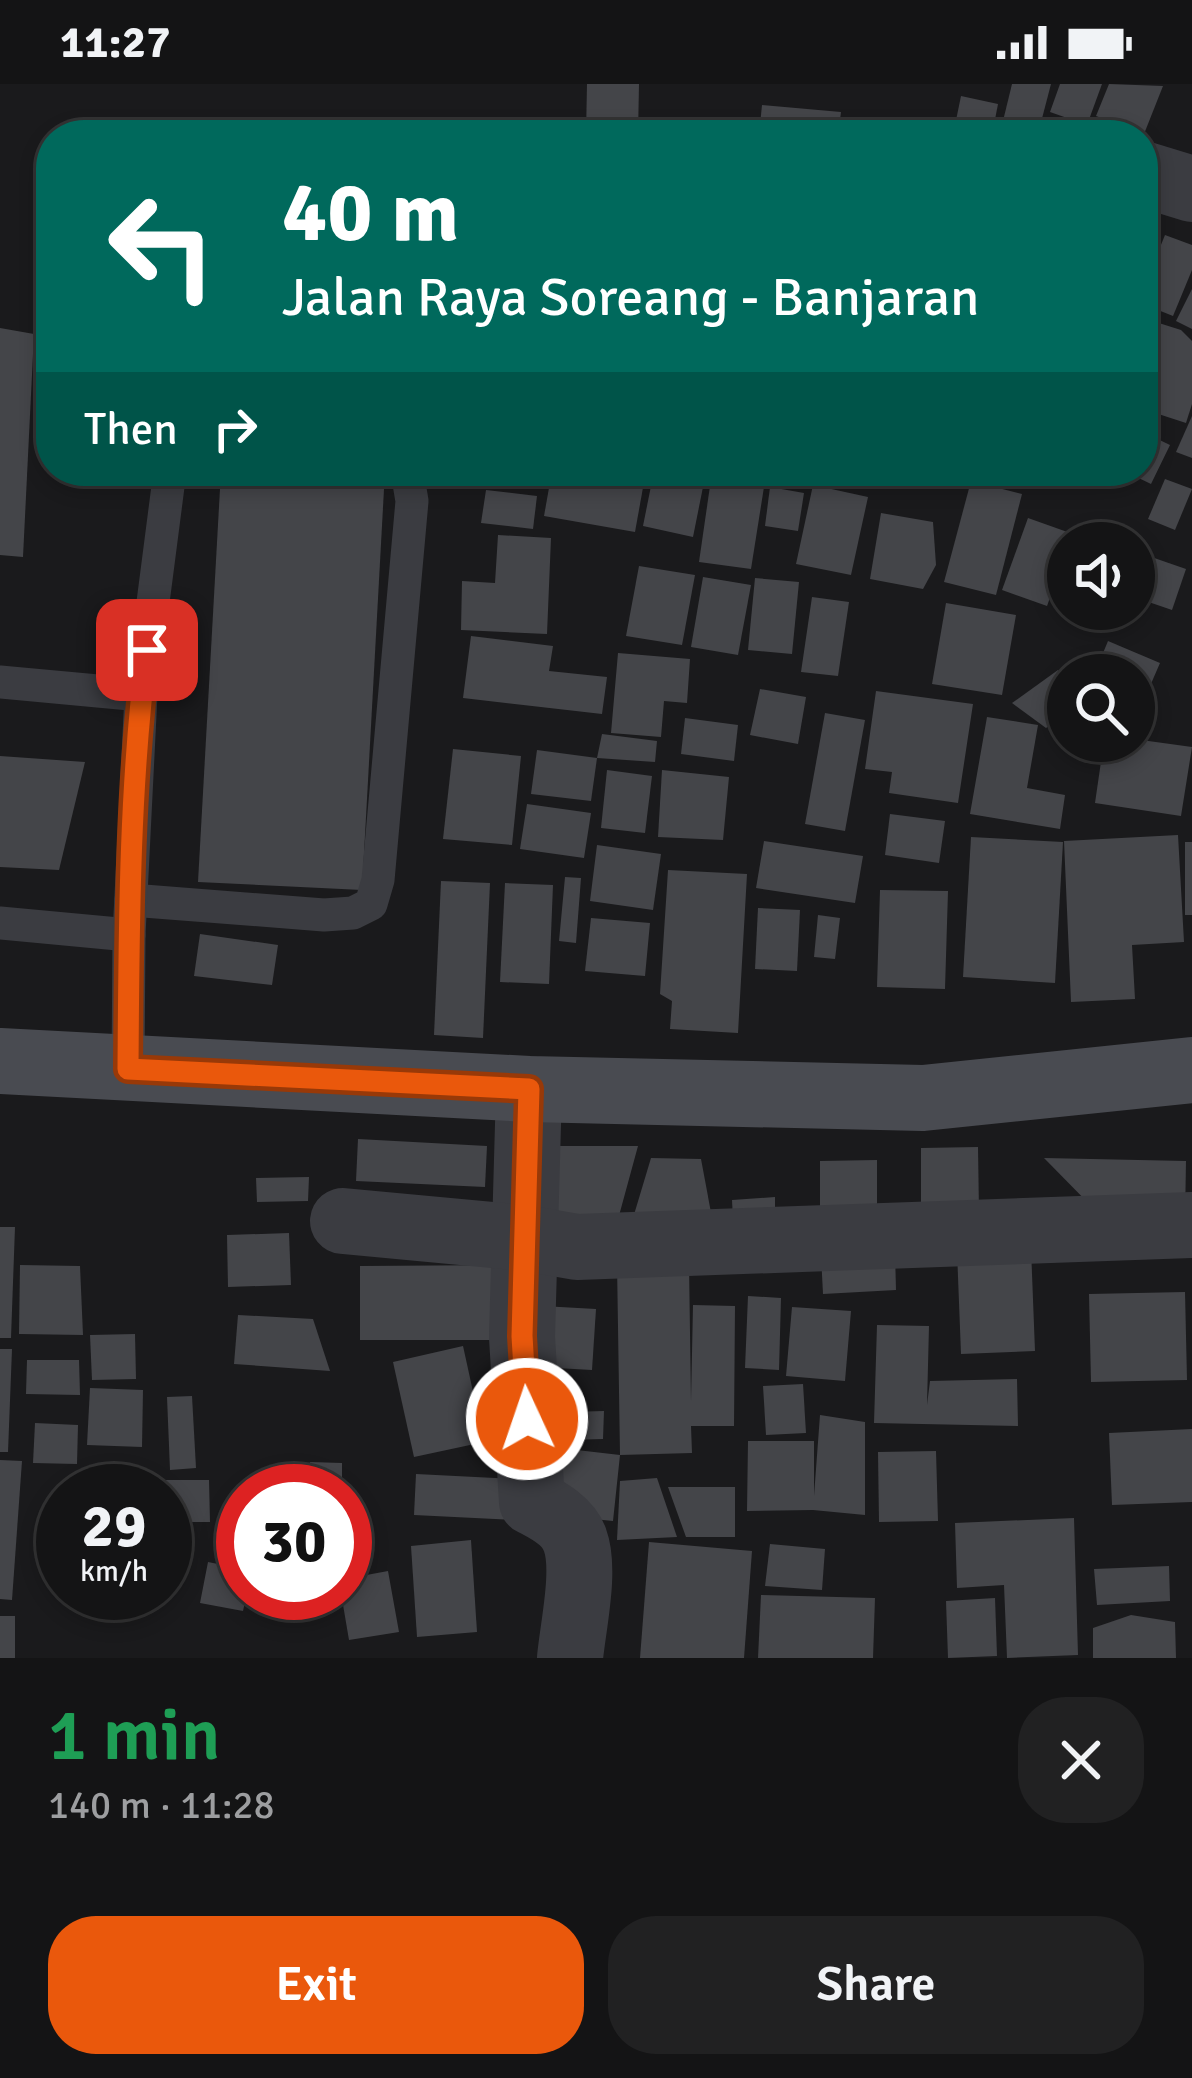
<!DOCTYPE html>
<meta charset="utf-8">
<style>
:root{--surface:#141415;--page:#212122;--text:#f1f3f6;--muted:#9d9ea0;--line:#333334;--accent:#ea580c}
body{margin:0;font-family:Signika,sans-serif;background:var(--page);color:var(--text);height:100vh;display:flex;flex-direction:column;font-size:45px;white-space:nowrap}
*{box-sizing:border-box;margin:0}
p{font-size:39px;color:var(--muted)}
.icon{flex:none;width:66px;height:66px;fill:none;stroke:currentColor;stroke-width:2;stroke-linecap:round;stroke-linejoin:round}
.map{position:relative;height:1574px;overflow:hidden}
.drawer{display:flex;flex-direction:column;background:var(--surface);flex:1}
.drawer>*{flex:none}
.banner{position:absolute;left:36px;top:36px;width:1122px;height:366px;border-radius:48px;box-shadow:0 6px 18px #0003,0 0 0 3px var(--line);background:#00695c;color:#fff;overflow:hidden}
.tools{position:absolute;left:1047px;top:438px;display:grid;gap:24px}
.tools a{display:grid;place-items:center;width:108px;height:108px;border-radius:50%;background:var(--surface);box-shadow:0 6px 18px #0003,0 0 0 3px var(--line);font-size:60px}
.speed{position:absolute;left:36px;top:1380px;display:flex;gap:24px;font-size:60px;font-weight:700;text-align:center}
.speed>*{display:grid;place-content:center;width:156px;height:156px;border-radius:50%;background:var(--surface);box-shadow:0 6px 18px #0003,0 0 0 3px var(--line);line-height:1}
.speed small{font-size:30px;font-weight:400}
.speed .limit{border:18px solid #d22;background:#fff;color:#111}
.pin{position:absolute;display:grid;place-items:center;width:102px;height:102px;color:#fff;margin:-51px;border-radius:24px;box-shadow:0 6px 18px #0006}
.me{position:absolute;width:132px;margin:-66px;rotate:357deg;stroke-linejoin:round;filter:drop-shadow(0 0 9px #0008)}
.turn{display:flex;align-items:center;gap:42px;height:252px;padding:0 48px;font-size:54px}
.turn .icon{width:156px;height:156px;stroke-width:2.5}
.turn b{display:block;font-size:84px;line-height:102px}
.then{display:flex;align-items:center;height:114px;padding:0 48px;background:#0003;gap:24px;font-size:45px}
.round{display:grid;place-items:center;flex:none;width:126px;height:126px;border-radius:48px;background:var(--page)}
.head{display:flex;align-items:center;justify-content:space-between;height:204px;padding:0 48px}
h1{font-size:72px;font-weight:600;line-height:90px;color:#1e9e55}
.cta{display:flex;gap:24px;margin-top:auto;padding:24px 48px}
.cta a{flex:1;height:138px;border-radius:48px;background:var(--accent);color:#fff;font-size:48px;font-weight:600;line-height:138px;text-align:center}
.cta a+a{background:var(--page);color:var(--text)}
.status{display:flex;justify-content:space-between;align-items:center;height:84px;padding:0 60px;background:var(--surface);direction:ltr}
.status svg{height:33px;fill:currentColor}
.map>svg:first-child{display:block}
.building{fill:#444549}
.lines{fill:none;stroke-linecap:round;stroke-linejoin:round}
.service{stroke:#3b3c41;stroke-width:33}
.minor{stroke:#3b3c41;stroke-width:66}
.secondary{stroke:#494b51;stroke-width:66}
.route-casing{stroke:#983908;stroke-width:30}
.route{stroke:#ea580c;stroke-width:21}
</style>
<div class="status"><b>11:27</b><svg viewBox="0 0 49 12"><path d="M0 12V9h3v3zM5 12V6h3v6zM10 12V3h3v9zM15 12V0h3v12zM26 1h20v11H26zM47 4h2v5h-2z"/></svg></div>
<div class="map">
<svg width="1192" height="1574" viewBox="0 0 1192 1574">
<rect width="100%" height="100%" fill="#1a1a1c"/>
<g class="building">
<path d="M587,0H639L638,51H586Z"/>
<path d="M1012,0H1051L1039,46L1003,37Z"/>
<path d="M1060,0H1102L1087,41L1050,28Z"/>
<path d="M1109,0L1163,2L1144,50L1096,32Z"/>
<path d="M961,12L998,20L992,51H953Z"/>
<path d="M762,21L841,28L838,51H759Z"/>
<path d="M681,37L708,43L709,51H653L652,39Z"/>
<path d="M1143,142L1160,148L1143,193Z"/>
<path d="M1165,151L1192,161V186L1173,232L1143,220V205Z"/>
<path d="M1192,205V245L1176,237Z"/>
<path d="M1143,234L1181,246L1192,257V320L1186,339L1143,325Z"/>
<path d="M0,244L34,250L23,473L0,471Z"/>
<path d="M1192,332V374L1176,368Z"/>
<path d="M1143,348L1170,361L1151,400L1124,387H1143Z"/>
<path d="M221,387H385L362,806L198,798Z"/>
<path d="M485,387H542L540,403L484,397Z"/>
<path d="M552,387H646L635,448L544,432Z"/>
<path d="M654,387L706,388L693,453L643,442Z"/>
<path d="M711,395L764,403L751,485L699,478Z"/>
<path d="M1165,395L1192,405L1175,446L1148,435Z"/>
<path d="M971,397L1022,410L996,511L944,498Z"/>
<path d="M813,401L868,413L851,491L796,480Z"/>
<path d="M770,403L804,409L798,447L765,442Z"/>
<path d="M486,406L537,412L533,445L481,439Z"/>
<path d="M881,429L933,438L936,481L923,505L870,495Z"/>
<path d="M1028,434L1073,450L1047,522L1002,506Z"/>
<path d="M1083,441L1108,451L1105,459H1076Z"/>
<path d="M498,451L551,454L547,550L461,546L462,497L495,499Z"/>
<path d="M1134,467L1186,485L1172,526L1134,513Z"/>
<path d="M639,482L695,491L682,561L626,552Z"/>
<path d="M703,493L751,501L738,571L691,563Z"/>
<path d="M755,494L799,498L792,570L748,566Z"/>
<path d="M812,513L849,518L838,592L801,588Z"/>
<path d="M946,519L1016,531L1002,611L932,600Z"/>
<path d="M471,552L553,562L549,587L607,593L602,630L463,614Z"/>
<path d="M1108,557L1160,579L1134,639V591H1094Z"/>
<path d="M618,569L690,575L687,619L664,617L661,653L611,649Z"/>
<path d="M1058,586L1068,600V628L1046,644L1012,619Z"/>
<path d="M760,605L806,613L798,660L750,651Z"/>
<path d="M876,607L973,620L958,719L889,709L892,688L865,685Z"/>
<path d="M825,629L865,636L845,747L805,740Z"/>
<path d="M987,633L1038,641L1027,704L1065,711L1060,745L970,730Z"/>
<path d="M685,634L738,641L734,677L681,670Z"/>
<path d="M602,650L657,657L655,678L597,674Z"/>
<path d="M1134,655L1192,663L1181,732L1095,719L1104,657H1134Z"/>
<path d="M453,665L521,672L512,761L443,755Z"/>
<path d="M537,666L597,674L591,717L531,710Z"/>
<path d="M0,672L85,678L59,786L0,783Z"/>
<path d="M607,686L652,692L645,749L601,744Z"/>
<path d="M662,686L729,693L723,756L658,753Z"/>
<path d="M527,720L591,729L584,774L520,765Z"/>
<path d="M890,730L945,737L939,779L885,771Z"/>
<path d="M1178,751L1184,858L1132,861L1135,915L1071,918L1064,757Z"/>
<path d="M971,753L1063,758L1055,899L963,893Z"/>
<path d="M764,757L863,772L855,819L756,804Z"/>
<rect x="1185" y="758" width="7" height="73"/>
<path d="M597,761L661,770L653,826L590,817Z"/>
<path d="M668,786L747,790L738,949L670,945L672,917L660,910Z"/>
<path d="M565,793L581,794L576,859L559,857Z"/>
<path d="M441,797L490,799L483,954L434,951Z"/>
<path d="M505,799L553,801L549,900L500,898Z"/>
<path d="M880,806L948,807L945,905L877,903Z"/>
<path d="M758,824L800,826L797,887L755,885Z"/>
<path d="M818,831L840,834L835,875L814,873Z"/>
<path d="M591,834L650,839L645,892L585,887Z"/>
<path d="M200,850L278,861L272,901L194,892Z"/>
<path d="M358,1055L487,1062L485,1103L356,1097Z"/>
<path d="M557,1062H638L617,1139L553,1142Z"/>
<path d="M978,1063L979,1129L921,1130V1064Z"/>
<path d="M651,1074L701,1075L715,1150L630,1144Z"/>
<path d="M1044,1074L1186,1077L1185,1134L1101,1132Z"/>
<path d="M877,1076V1139H820V1077Z"/>
<path d="M309,1093L308,1117L257,1118L256,1094Z"/>
<path d="M775,1113V1135L733,1136L732,1116Z"/>
<path d="M0,1143H15L11,1254H0Z"/>
<path d="M289,1149L291,1201L228,1203L227,1151Z"/>
<path d="M1031,1164L1035,1267L961,1270L957,1167Z"/>
<path d="M895,1168L896,1206L823,1210L821,1171Z"/>
<path d="M617,1179H689L691,1317L693,1221L735,1222L734,1342H691L692,1369L620,1371L613,1437L564,1432L542,1362L620,1371Z"/>
<path d="M20,1181L80,1182L83,1251L19,1250Z"/>
<path d="M511,1181V1256H360V1182Z"/>
<path d="M1185,1208L1187,1296L1091,1298L1089,1210Z"/>
<path d="M748,1212L781,1214L779,1286L745,1284Z"/>
<path d="M542,1222L596,1225L592,1286L538,1283Z"/>
<path d="M792,1223L851,1227L845,1297L786,1292Z"/>
<path d="M238,1231L313,1235L330,1287L234,1280Z"/>
<path d="M877,1241L929,1242L927,1321L930,1297L1017,1295L1018,1342L874,1339Z"/>
<path d="M135,1250L136,1295L92,1296L90,1251Z"/>
<path d="M463,1262L484,1358L414,1373L393,1278Z"/>
<path d="M0,1265H12L8,1368H0Z"/>
<path d="M27,1276H79L80,1311L26,1310Z"/>
<path d="M803,1300L806,1349L766,1351L763,1302Z"/>
<path d="M90,1304L143,1306L142,1363L87,1361Z"/>
<path d="M192,1312L196,1384L170,1386L167,1313Z"/>
<path d="M604,1327L603,1355L568,1356V1328Z"/>
<path d="M820,1331L865,1338V1431L813,1426L747,1427L748,1357H814V1412Z"/>
<path d="M35,1339L78,1341L77,1380L33,1379Z"/>
<path d="M1192,1345V1418L1112,1421L1109,1349Z"/>
<path d="M936,1367L938,1437L879,1438L878,1368Z"/>
<path d="M0,1376L22,1377L12,1516L0,1515Z"/>
<path d="M310,1378L342,1379V1407H310Z"/>
<path d="M416,1390L515,1395L513,1436L414,1431Z"/>
<path d="M657,1394L677,1453L617,1456L620,1397Z"/>
<path d="M134,1396H209L210,1438H165V1407H134Z"/>
<path d="M668,1403H735V1453H686Z"/>
<path d="M1074,1434L1078,1571L1007,1574L1004,1501L957,1504L955,1439Z"/>
<path d="M471,1456L477,1548L417,1553L411,1462Z"/>
<path d="M649,1458L752,1467L744,1574H640Z"/>
<path d="M770,1460L825,1465L822,1506L765,1502Z"/>
<path d="M208,1478L243,1485V1509H247L243,1527L200,1519Z"/>
<path d="M1169,1482L1170,1517L1097,1521L1094,1485Z"/>
<path d="M388,1487L399,1548L349,1556L341,1509H345V1495Z"/>
<path d="M761,1511L875,1514L873,1574H758Z"/>
<path d="M995,1514L997,1572L948,1574L946,1517Z"/>
<path d="M1131,1531L1175,1538L1176,1574H1093V1544Z"/>
<rect x="0" y="1532" width="15" height="42"/>
</g>
<g class="lines">
<g class="service">
<path d="M0,598L141,611"/>
<path d="M131,816L324,831L353,829L371,820L378,796L412,417L407,387"/>
<path d="M0,839L129,851"/>
<path d="M128,985L129,851L141,611L170,387"/>
</g>
<g class="minor">
<path d="M1143,90L1192,105"/>
<path d="M529,1005L522,1253L532,1418C548,1426 569,1438 575,1456C586,1486 573,1542 570,1574"/>
<path d="M343,1137L525,1154L577,1163L1192,1141"/>
</g>
<path class="secondary" d="M0,977L529,1005L923,1014L1192,986"/>
</g>
<g class="lines">
<g class="route-casing">
<path id="route" d="M147,566C129,702 129,848 128,985L529,1005L522,1252L527,1335"/>
</g>
<use href="#route" class="route"/>
</g>
</svg>
<div class="tools">
<a><svg class="icon" aria-label="sound" viewBox="0 0 24 24"><path d="M4 9h4l5-4v14l-5-4H4zM17 9q2 3 0 6"/></svg></a>
<a><svg class="icon" aria-label="search" viewBox="0 0 24 24"><circle cx="10" cy="10" r="6"/><path d="M15 15l6 6"/></svg></a>
</div>
<div class="speed"><div>29<small>km/h</small></div><div class="limit">30</div></div>
<div class="pin" style="left:147px;top:566px;background:#d93025"><svg class="icon" aria-label="arrive" viewBox="0 0 24 24"><path d="M6 21V4h12l-3 4 3 4H6"/></svg></div>
<svg class="me" style="left:527px;top:1335px" viewBox="-20 -20 40 40"><circle r="17" fill="#ea580c" stroke="#fff" stroke-width="3"/><path d="M0-11L8 9 0 5-8 9z" fill="#fff"/></svg>
<div class="banner">
<div class="turn"><svg class="icon" aria-label="left" viewBox="0 0 24 24"><path d="M17 20v-9H6M10 6l-5 5 5 5"/></svg><div><b>40 m</b>Jalan Raya Soreang - Banjaran</div></div>
<div class="then">Then<svg class="icon" aria-label="right" viewBox="0 0 24 24"><path d="M7 20v-9h11M14 6l5 5-5 5"/></svg></div>
</div>
</div>
<section class="drawer">
<div class="head"><div><h1>1 min</h1><p>140 m · 11:28</p></div><a class="round"><svg class="icon" aria-label="close" viewBox="0 0 24 24"><path d="M6 6l12 12M18 6L6 18"/></svg></a></div>
<div class="cta"><a>Exit</a><a>Share</a></div>
</section>
